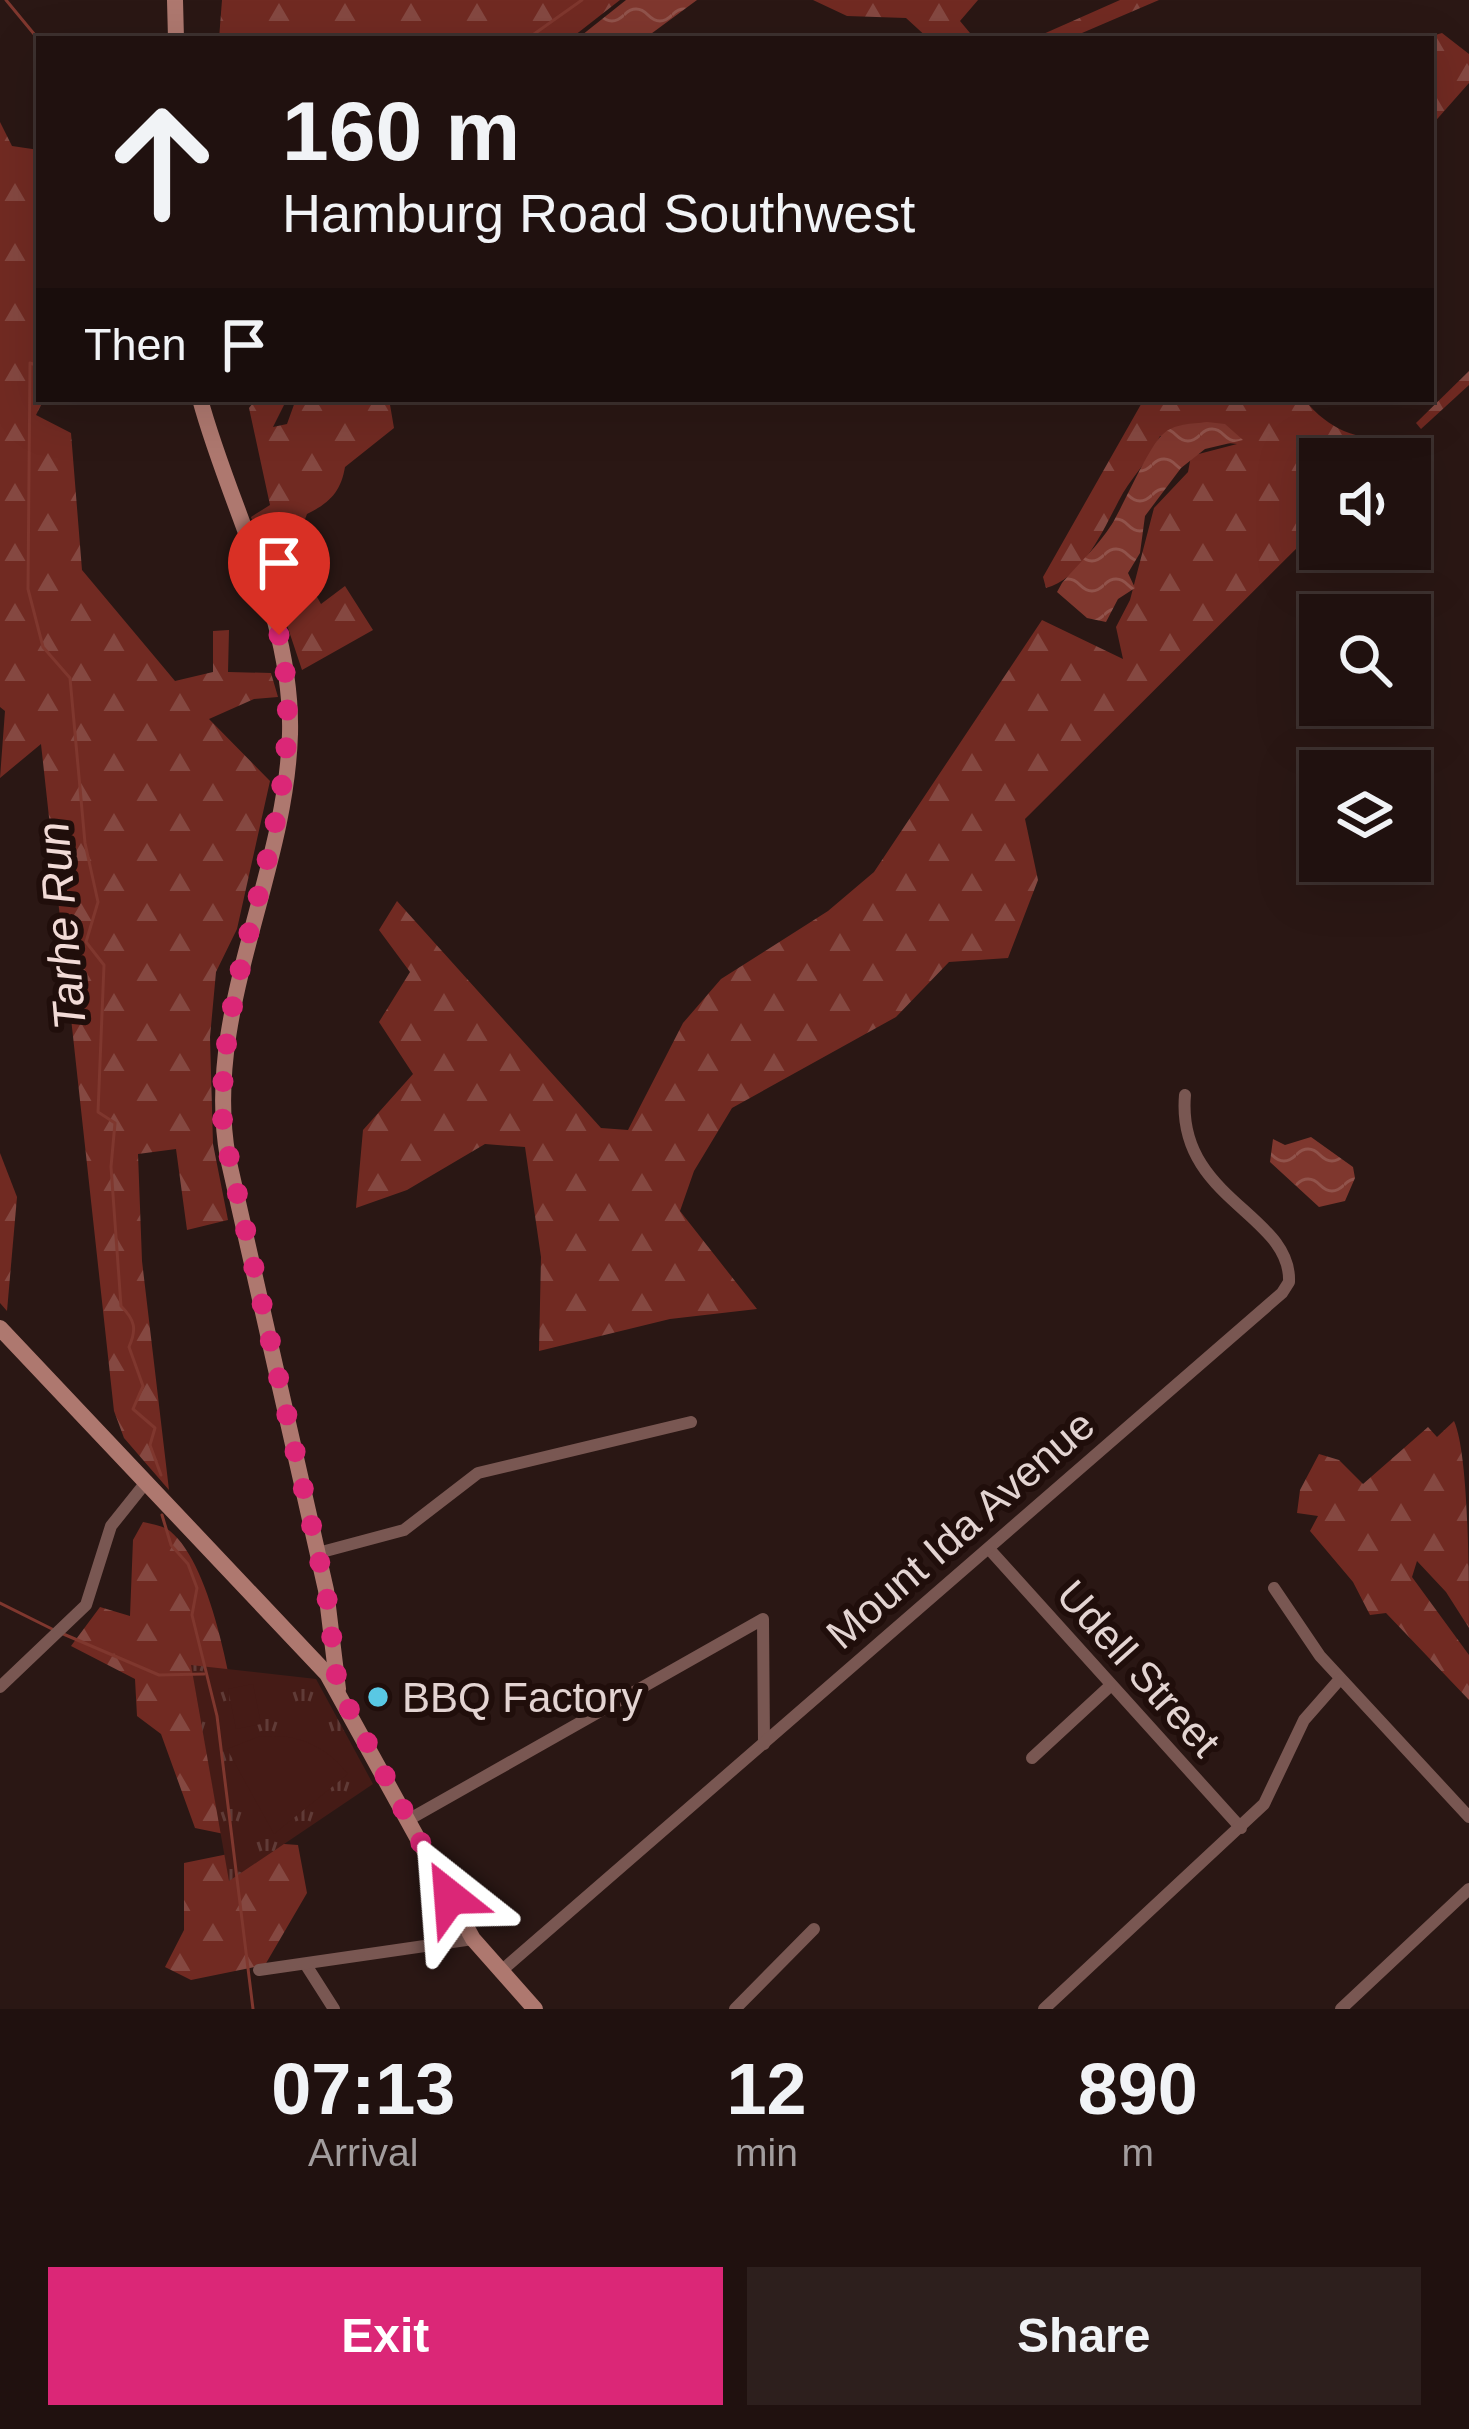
<!DOCTYPE html>
<style>
:root{--surface:#20110f;--page:#2d1f1d;--text:#f1f3f6;--muted:#a29d9e;--line:#3d312f;--accent:#db2777}
body{margin:0;font-family:Arial,sans-serif;background:var(--page);color:var(--text);height:100vh;display:flex;flex-direction:column;font-size:45px;white-space:nowrap}
*{box-sizing:border-box;margin:0}
p{font-size:39px;color:var(--muted)}
.icon{flex:none;width:66px;height:66px;fill:none;stroke:currentColor;stroke-width:2;stroke-linecap:round;stroke-linejoin:round}
.map{position:relative;height:2009px;overflow:hidden}
.panel{display:flex;flex-direction:column;background:var(--surface);flex:1}
.panel>*{flex:none}
.banner{position:absolute;left:36px;top:36px;width:1398px;height:366px;border-radius:0px;box-shadow:0 12px 48px #0002,0 0 0 3px var(--line);background:#20110f;color:var(--text);overflow:hidden}
.buttons{position:absolute;left:1299px;top:438px;display:grid;gap:24px}
.buttons a{display:grid;place-items:center;width:132px;height:132px;border-radius:0px;background:var(--surface);box-shadow:0 12px 48px #0002,0 0 0 3px var(--line);font-size:60px}
.pin{position:absolute;display:grid;place-items:center;width:102px;height:102px;color:#fff;margin:-123px -51px;border-radius:50% 50% 50% 0;rotate:-45deg;box-shadow:0 0 12px #0007}
.pin .icon{rotate:45deg}
.me{position:absolute;width:132px;margin:-66px;rotate:332deg;stroke-linejoin:round;filter:drop-shadow(0 0 9px #0008)}
.turn{display:flex;align-items:center;gap:42px;height:252px;padding:0 48px;font-size:54px}
.turn .icon{width:156px;height:156px;stroke-width:2.5}
.turn b{display:block;font-size:84px;line-height:102px}
.then{display:flex;align-items:center;height:114px;padding:0 48px;background:#0003;gap:24px;font-size:45px}
.eta{display:flex;justify-content:space-evenly;align-items:center;height:204px;text-align:center}
.eta b{font-size:72px;font-weight:700;line-height:84px}
.action{display:flex;gap:24px;margin-top:auto;padding:24px 48px}
.action a{flex:1;height:138px;border-radius:0px;background:var(--accent);color:#fff;font-size:48px;font-weight:700;line-height:138px;text-align:center}
.action a+a{background:var(--page);color:var(--text)}
.map>svg:first-child{display:block}
.forest{fill:url(#forest-firs)}
.park{fill:url(#park-tufts)}
.garden{fill:#451b16}
.water{fill:url(#water-waves)}
.lines{fill:none;stroke-linecap:round;stroke-linejoin:round}
.stream{stroke:#7f372e;stroke-width:3}
.street{stroke:#795752;stroke-width:12}
.secondary{stroke:#ae786f;stroke-width:16}
.route{stroke:#db2777;stroke-width:21;stroke-dasharray:0 37.8}
.poi-dot{fill:#59c8e4;stroke:#200e0b;stroke-width:4.5}
.labels{text-anchor:middle;stroke-width:12;stroke-linejoin:round;paint-order:stroke}
.street-label{font-size:42px;fill:#e3d4d2;stroke:#200e0b}
.poi-label{font-size:42px;fill:#e3d4d2;stroke:#200e0b;text-anchor:start}
.water-label{font-size:45px;font-style:italic;fill:#f2dbd7;stroke:#200e0b}
</style>
<div class="map">
<svg width="1469" height="2009" viewBox="0 0 1469 2009">
<defs>
<pattern id="forest-firs" width="22" height="20" patternUnits="userSpaceOnUse" patternTransform="scale(3)"><rect width="22" height="20" fill="#712a22"/><path d="M5 1l3.5 6h-7zM16 11l3.5 6h-7z" fill="#854841"/></pattern>
<pattern id="park-tufts" width="24" height="20" patternUnits="userSpaceOnUse" patternTransform="scale(3)"><rect width="24" height="20" fill="#451b16"/><path d="M3 7l-1-3M5 7V3M7 7l1-3M15 17l-1-3M17 17v-4M19 17l1-3" fill="none" stroke="#603b37"/></pattern>
<pattern id="water-waves" width="16" height="10" patternUnits="userSpaceOnUse" patternTransform="scale(3)"><rect width="16" height="10" fill="#7f372e"/><path d="M0 5q4-4 8 0t8 0" fill="none" stroke="#91534b"/></pattern>
</defs>
<rect width="100%" height="100%" fill="#2a1714"/>
<g class="forest">
<path d="M222,0H620L570,39H219Z"/>
<path d="M813,0H978L960,21L975,39H929L906,18L847,16Z"/>
<path d="M1120,0H1159L1068,39H1032Z"/>
<path d="M1442,33L1469,54V83L1431,126V39H1422Z"/>
<path d="M0,122L12,146L39,150V399H44L36,415L71,433L82,570L175,681L213,672V631L229,630L228,672L271,673L278,697L254,699L209,719L270,781L237,929L216,972L210,1037L213,1144L228,1220L187,1230L176,1149L138,1154L142,1261L169,1490L124,1438L114,1411L41,744L0,778L5,711L0,707Z"/>
<path d="M1469,371V385L1421,429L1416,423Z"/>
<path d="M256,399H287L273,427L287,424L296,399H389L394,428L345,467C341,491 330,503 307,514L292,553L321,604L345,586L373,630L302,670L251,517L270,505L249,408Z"/>
<path d="M1144,399H1304C1333,435 1363,441 1407,439L1387,459H1320V525L1025,819L1038,880L1008,958L949,962L896,1017L732,1108L694,1171L680,1211L757,1309L670,1319L539,1351L541,1257L525,1147L485,1144L407,1190L356,1208L363,1130L413,1074L379,1022L410,972L379,930L397,901L601,1128L628,1130L683,1023L721,979L828,911L874,872L1042,620L1123,659L1116,627L1130,600L1154,508L1188,472L1191,456L1237,444L1160,436C1150,459 1135,473 1123,493C1106,523 1085,578 1046,588L1043,577Z"/>
<path d="M0,1153L17,1197L7,1311L0,1303Z"/>
<path d="M1454,1421C1469,1454 1469,1580 1469,1628L1446,1592L1417,1561L1412,1577L1469,1655V1700L1386,1613L1370,1615L1353,1582L1310,1531L1318,1516L1297,1513L1300,1490L1319,1454L1339,1460L1363,1484L1428,1427L1437,1437Z"/>
<path d="M143,1522C151,1524 164,1526 170,1531C226,1577 243,1769 256,1842L298,1845L307,1893L265,1965L191,1980L165,1967L184,1930V1863L233,1853L234,1836L195,1828L161,1734L137,1716L135,1679L71,1646L100,1607L130,1616L133,1540Z"/>
</g>
<path class="park" d="M191,1665L316,1679L373,1784L229,1881Z"/>
<g class="garden">
<path d="M253,1684L261,1724L236,1729L228,1689Z"/>
<path d="M258,1737C295,1732 325,1745 348,1774L274,1834L227,1749Z"/>
</g>
<g class="water">
<path d="M626,0H697L644,39H577Z"/>
<path d="M1207,422L1225,424L1243,440L1205,449L1181,468L1145,516L1140,553L1128,573L1135,588L1118,599L1106,622L1087,618L1057,592L1062,583C1077,565 1099,545 1112,524C1124,504 1147,450 1162,435C1174,423 1192,424 1207,422Z"/>
<path d="M1311,1137L1353,1167L1355,1178L1345,1201L1319,1207L1270,1162L1273,1139L1285,1145Z"/>
</g>
<g class="lines">
<g class="stream">
<path d="M6,0L39,40"/>
<path d="M527,39L582,0"/>
<path d="M39,366L30,363L28,589L43,647L70,678L85,843L98,902L86,942L104,965L98,1112L115,1123L111,1167L121,1306C135,1320 137,1329 129,1347L143,1386L133,1409L155,1428L150,1445L161,1475"/>
<path d="M162,1515L171,1545L188,1564L197,1588L192,1615L217,1716L253,2009"/>
<path d="M0,1603L52,1629"/>
<path d="M61,1633L159,1675L204,1674"/>
</g>
<g class="street">
<path d="M990,1550L1241,1828"/>
<path d="M318,1553L404,1530L478,1473L691,1422"/>
<path d="M1274,1588L1320,1656L1469,1817"/>
<path d="M0,1687L86,1605L111,1526L147,1481"/>
<path d="M1032,1758L1110,1686"/>
<path d="M408,1820L763,1619L764,1744"/>
<path d="M306,1965L334,2009"/>
<path d="M259,1970L473,1939"/>
<path d="M500,1972L1282,1293L1289,1282C1292,1214 1176,1199 1185,1095"/>
<path d="M735,2009L814,1929"/>
<path d="M1044,2009L1264,1804L1304,1720L1340,1679"/>
<path d="M1341,2009L1469,1889"/>
</g>
<g class="secondary">
<path d="M175,0L176,39"/>
<path d="M200,399C230,510 293,617 290,734C286,877 202,1014 228,1158L326,1590L338,1689"/>
<path d="M0,1328L327,1674L473,1939L535,2009"/>
</g>
</g>
<g class="lines">
<path class="route" d="M279,635C317,806 213,960 223,1129L326,1590L338,1688L450,1897"/>
</g>
<circle class="poi-dot" cx="378" cy="1697" r="12"/>
<g class="labels">
<g class="street-label">
<text transform="translate(960 1529) rotate(-41)" y="15">Mount Ida Avenue</text>
<text transform="translate(1139 1668) rotate(48)" y="15">Udell Street</text>
</g>
<g class="poi-label">
<text x="402" y="1712">BBQ Factory</text>
</g>
<g class="water-label">
<text transform="translate(61 926) rotate(-95)" y="16">Tarhe Run</text>
</g>
</g>
</svg>
<div class="buttons">
<a><svg class="icon" aria-label="sound" viewBox="0 0 24 24"><path d="M4 9h4l5-4v14l-5-4H4zM17 9q2 3 0 6"/></svg></a>
<a><svg class="icon" aria-label="search" viewBox="0 0 24 24"><circle cx="10" cy="10" r="6"/><path d="M15 15l6 6"/></svg></a>
<a><svg class="icon" aria-label="layers" viewBox="0 0 24 24"><path d="M12 4l9 5-9 5-9-5zM3 14l9 5 9-5"/></svg></a>
</div>
<div class="pin" style="left:279px;top:635px;background:#d93025"><svg class="icon" aria-label="arrive" viewBox="0 0 24 24"><path d="M6 21V4h12l-3 4 3 4H6"/></svg></div>
<svg class="me" style="left:450px;top:1897px" viewBox="-20 -20 40 40"><path d="M0-17L14 15 0 8-14 15z" fill="#db2777" stroke="#fff" stroke-width="4"/></svg>
<div class="banner">
<div class="turn"><svg class="icon" aria-label="ahead" viewBox="0 0 24 24"><path d="M12 20V5M6 11l6-6 6 6"/></svg><div><b>160 m</b>Hamburg Road Southwest</div></div>
<div class="then">Then<svg class="icon" aria-label="arrive" viewBox="0 0 24 24"><path d="M6 21V4h12l-3 4 3 4H6"/></svg></div>
</div>
</div>
<section class="panel">
<div class="eta">
<div><b>07:13</b><p>Arrival</p></div>
<div><b>12</b><p>min</p></div>
<div><b>890</b><p>m</p></div>
</div>
<div class="action"><a>Exit</a><a>Share</a></div>
</section>
